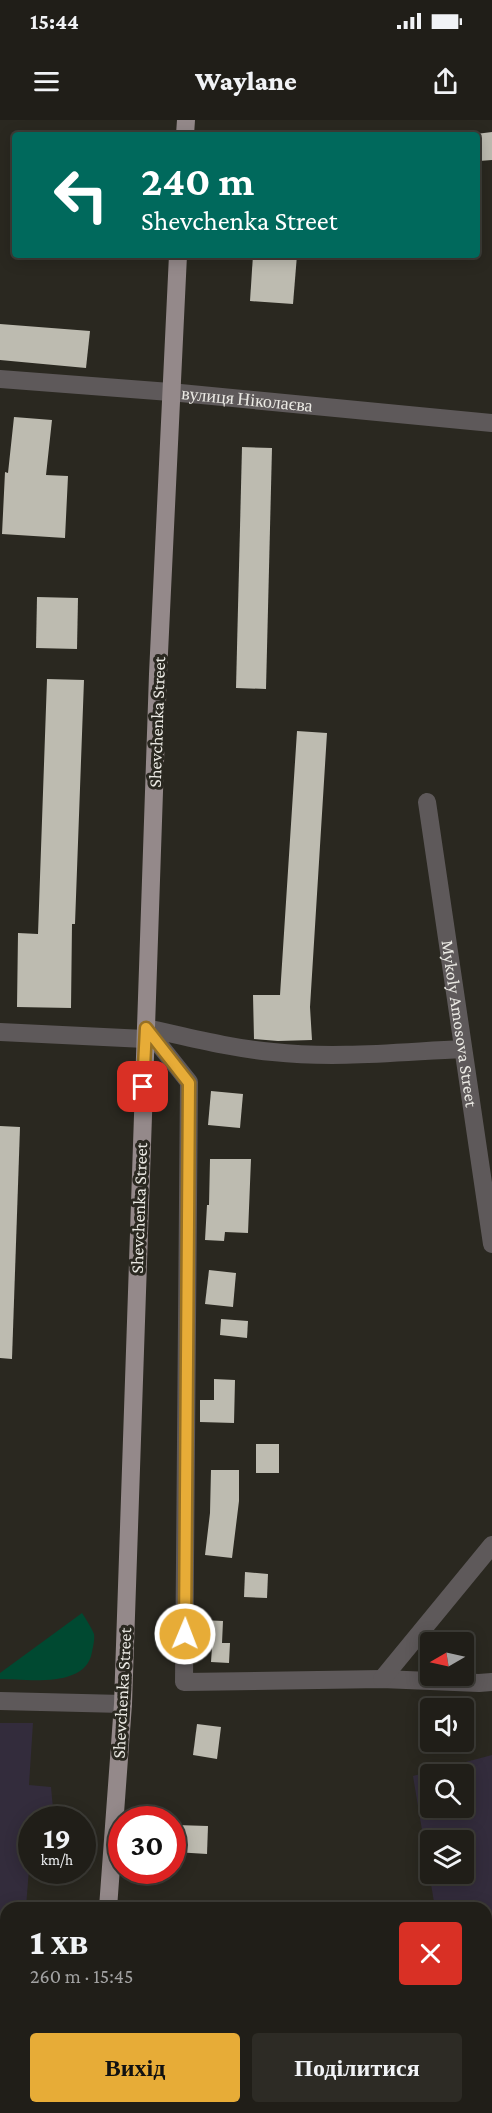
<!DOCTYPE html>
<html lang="uk">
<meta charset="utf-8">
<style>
:root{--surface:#201e18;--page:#2d2b25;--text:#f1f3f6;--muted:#a2a2a2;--line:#3d3c37;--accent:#e7ac37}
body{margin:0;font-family:"Crimson Pro",serif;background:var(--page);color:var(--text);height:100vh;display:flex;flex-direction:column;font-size:22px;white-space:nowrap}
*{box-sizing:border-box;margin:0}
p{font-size:20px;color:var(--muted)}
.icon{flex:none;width:33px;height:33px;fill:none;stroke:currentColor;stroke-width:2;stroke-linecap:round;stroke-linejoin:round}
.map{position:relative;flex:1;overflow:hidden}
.sheet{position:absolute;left:0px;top:1782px;width:492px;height:212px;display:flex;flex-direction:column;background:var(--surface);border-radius:18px 18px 0 0;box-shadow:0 3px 15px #0003,0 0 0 2px var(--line)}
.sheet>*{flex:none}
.top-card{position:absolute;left:12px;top:12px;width:468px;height:126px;border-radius:6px;box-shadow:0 3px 15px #0003,0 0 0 2px var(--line);background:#00695c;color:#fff;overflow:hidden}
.needle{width:39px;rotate:261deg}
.buttons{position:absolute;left:420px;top:1512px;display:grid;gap:12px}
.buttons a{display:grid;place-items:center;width:54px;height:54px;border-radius:6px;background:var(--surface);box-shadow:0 3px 15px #0003,0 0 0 2px var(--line);font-size:30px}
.speed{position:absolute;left:18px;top:1686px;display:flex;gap:12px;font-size:30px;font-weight:700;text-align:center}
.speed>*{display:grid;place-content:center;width:78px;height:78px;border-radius:50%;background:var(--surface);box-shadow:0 3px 15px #0003,0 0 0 2px var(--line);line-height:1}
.speed small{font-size:15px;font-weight:400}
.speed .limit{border:9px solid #d22;background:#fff;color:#111}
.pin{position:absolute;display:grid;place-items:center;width:51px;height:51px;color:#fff;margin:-26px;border-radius:12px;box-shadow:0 3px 9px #0006}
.me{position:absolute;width:66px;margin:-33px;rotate:1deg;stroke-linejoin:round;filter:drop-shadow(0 0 4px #0008)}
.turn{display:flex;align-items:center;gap:21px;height:126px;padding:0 30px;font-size:27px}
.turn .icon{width:78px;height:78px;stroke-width:2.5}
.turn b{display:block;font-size:42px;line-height:51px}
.round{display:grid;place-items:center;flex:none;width:63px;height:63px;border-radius:6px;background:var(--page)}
.summary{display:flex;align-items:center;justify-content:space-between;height:102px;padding:0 30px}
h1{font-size:36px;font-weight:800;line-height:45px}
.primary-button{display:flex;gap:12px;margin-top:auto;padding:12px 30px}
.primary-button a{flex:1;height:69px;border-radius:6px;background:var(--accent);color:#111;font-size:24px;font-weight:800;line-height:69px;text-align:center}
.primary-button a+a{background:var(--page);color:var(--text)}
.status{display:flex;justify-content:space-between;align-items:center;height:42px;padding:0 30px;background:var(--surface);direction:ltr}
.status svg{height:16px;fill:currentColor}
header{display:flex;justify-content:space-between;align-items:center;height:78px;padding:0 30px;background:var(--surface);font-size:27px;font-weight:800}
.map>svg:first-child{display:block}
.industrial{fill:#332c3c;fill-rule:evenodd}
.green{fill:#004931}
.building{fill:#bdbbb0}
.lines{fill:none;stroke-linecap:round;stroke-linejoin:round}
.minor{stroke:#5e595a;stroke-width:18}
.major{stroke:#94898a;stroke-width:18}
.route-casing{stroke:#967024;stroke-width:15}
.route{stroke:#e7ac37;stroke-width:10}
.labels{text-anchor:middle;stroke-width:6;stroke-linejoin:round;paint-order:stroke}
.street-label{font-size:18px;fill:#ebeae4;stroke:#2a2820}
</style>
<div class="status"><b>15:44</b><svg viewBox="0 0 49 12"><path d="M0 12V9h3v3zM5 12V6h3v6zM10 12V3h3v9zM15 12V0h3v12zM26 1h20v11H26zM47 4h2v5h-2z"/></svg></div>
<header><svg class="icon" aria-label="menu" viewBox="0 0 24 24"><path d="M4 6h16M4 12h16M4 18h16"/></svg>Waylane<svg class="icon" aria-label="share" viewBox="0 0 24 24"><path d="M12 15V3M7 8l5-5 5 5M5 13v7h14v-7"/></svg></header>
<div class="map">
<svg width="492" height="1993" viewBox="0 0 492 1993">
<rect width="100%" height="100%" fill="#2a2820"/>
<g class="industrial">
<path d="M0,1603H33L29,1665L51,1667L54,1699L32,1700L31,1724L26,1787L28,1788H6V1962H0Z"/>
<path d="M492,1635V1876L486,1855V1788H435L413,1656ZM430,1654H464V1688H430ZM430,1720H464V1754H430Z"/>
</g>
<path class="green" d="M82,1493C86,1499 91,1507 94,1514C95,1519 93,1527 92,1532C86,1569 26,1559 0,1559V1553Z"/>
<g class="building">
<path d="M492,12V40L479,41L476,14Z"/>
<path d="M253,135H297L293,184L250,181Z"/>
<path d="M0,204L90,211L86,248L0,240Z"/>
<path d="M14,297L52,300L46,355L68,356L65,418L2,414L5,352L8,353Z"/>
<path d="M242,327L272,328L266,569L236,568Z"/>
<path d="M37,477L78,478L77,529L36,528Z"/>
<path d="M47,559L84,560L75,804H72L71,888L17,887L18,813L38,814Z"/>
<path d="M297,611L327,613L310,887L312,920L278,921L254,919L253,875H280Z"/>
<path d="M211,971L243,974L240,1008L208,1005Z"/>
<path d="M0,1006L20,1007L12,1239L0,1238Z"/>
<path d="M210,1039H251L248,1113L225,1112L224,1121L205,1120L207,1085H209Z"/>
<path d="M209,1150L236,1153L233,1187L205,1184Z"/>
<path d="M221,1199L248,1201L247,1218L220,1215Z"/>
<path d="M214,1259L235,1260L234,1303L200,1302V1280H214Z"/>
<rect x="256" y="1324" width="23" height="29"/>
<path d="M211,1350H239V1381L232,1438L205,1435L210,1393Z"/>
<path d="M245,1452L268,1454L267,1478L244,1477Z"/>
<path d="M201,1500L223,1501L222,1523H230L229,1543L211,1542L212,1527L199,1526Z"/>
<path d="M197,1604L221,1607L217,1639L193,1635Z"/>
<path d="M176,1705L208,1706L207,1734L175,1732Z"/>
</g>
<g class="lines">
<g class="minor">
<path id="s1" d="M0,259L170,272L492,303"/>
<path id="s2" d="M427,682L492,1124"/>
<path d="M146,908L189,962L184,1562L382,1559L479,1563L492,1562"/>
<path d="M146,908C188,917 229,928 273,932C335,939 399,932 462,929"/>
<path d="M0,912L145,919"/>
<path d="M382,1559L492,1425"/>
<path d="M0,1581L123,1584"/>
</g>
<g class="major">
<path d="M185,15L186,0"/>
<path d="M108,1788L123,1584L158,554L178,135"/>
<path d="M97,1993V1988"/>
</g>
</g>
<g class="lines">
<g class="route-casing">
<path id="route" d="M143,967L146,908L189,963L185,1514"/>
</g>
<use href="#route" class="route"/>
</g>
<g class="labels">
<g class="street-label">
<text dy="6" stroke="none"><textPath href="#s1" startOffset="248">вулиця Ніколаєва</textPath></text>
<text transform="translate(157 602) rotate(-88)" y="6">Shevchenka Street</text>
<text dy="6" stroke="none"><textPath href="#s2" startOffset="224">Mykoly Amosova Street</textPath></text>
<text transform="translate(139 1088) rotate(-88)" y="6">Shevchenka Street</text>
<text transform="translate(122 1573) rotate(-87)" y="6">Shevchenka Street</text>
</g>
</g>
</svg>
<div class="buttons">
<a><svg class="needle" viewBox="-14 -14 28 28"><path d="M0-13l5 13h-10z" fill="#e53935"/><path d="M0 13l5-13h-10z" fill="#a2a2a2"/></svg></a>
<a><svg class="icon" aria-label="sound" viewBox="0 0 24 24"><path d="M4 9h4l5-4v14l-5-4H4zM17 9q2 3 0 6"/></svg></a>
<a><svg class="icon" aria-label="search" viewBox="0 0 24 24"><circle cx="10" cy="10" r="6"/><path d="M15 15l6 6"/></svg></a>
<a><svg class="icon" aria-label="layers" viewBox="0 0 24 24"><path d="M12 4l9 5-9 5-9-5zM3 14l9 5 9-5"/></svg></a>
</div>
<div class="speed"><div>19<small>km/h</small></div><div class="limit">30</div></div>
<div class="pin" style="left:143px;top:967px;background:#d93025"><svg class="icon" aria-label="arrive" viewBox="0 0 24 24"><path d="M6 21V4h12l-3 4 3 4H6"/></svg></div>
<svg class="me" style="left:185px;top:1514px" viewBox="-20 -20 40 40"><circle r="17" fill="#e7ac37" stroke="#fff" stroke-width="3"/><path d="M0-11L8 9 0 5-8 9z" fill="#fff"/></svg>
<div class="top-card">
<div class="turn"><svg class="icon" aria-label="left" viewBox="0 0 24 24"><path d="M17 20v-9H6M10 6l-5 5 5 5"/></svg><div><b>240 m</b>Shevchenka Street</div></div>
</div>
<section class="sheet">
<div class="summary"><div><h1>1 хв</h1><p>260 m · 15:45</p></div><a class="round" style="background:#d93025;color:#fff"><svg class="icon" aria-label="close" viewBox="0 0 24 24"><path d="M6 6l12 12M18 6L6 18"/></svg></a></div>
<div class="primary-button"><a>Вихід</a><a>Поділитися</a></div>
</section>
</div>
